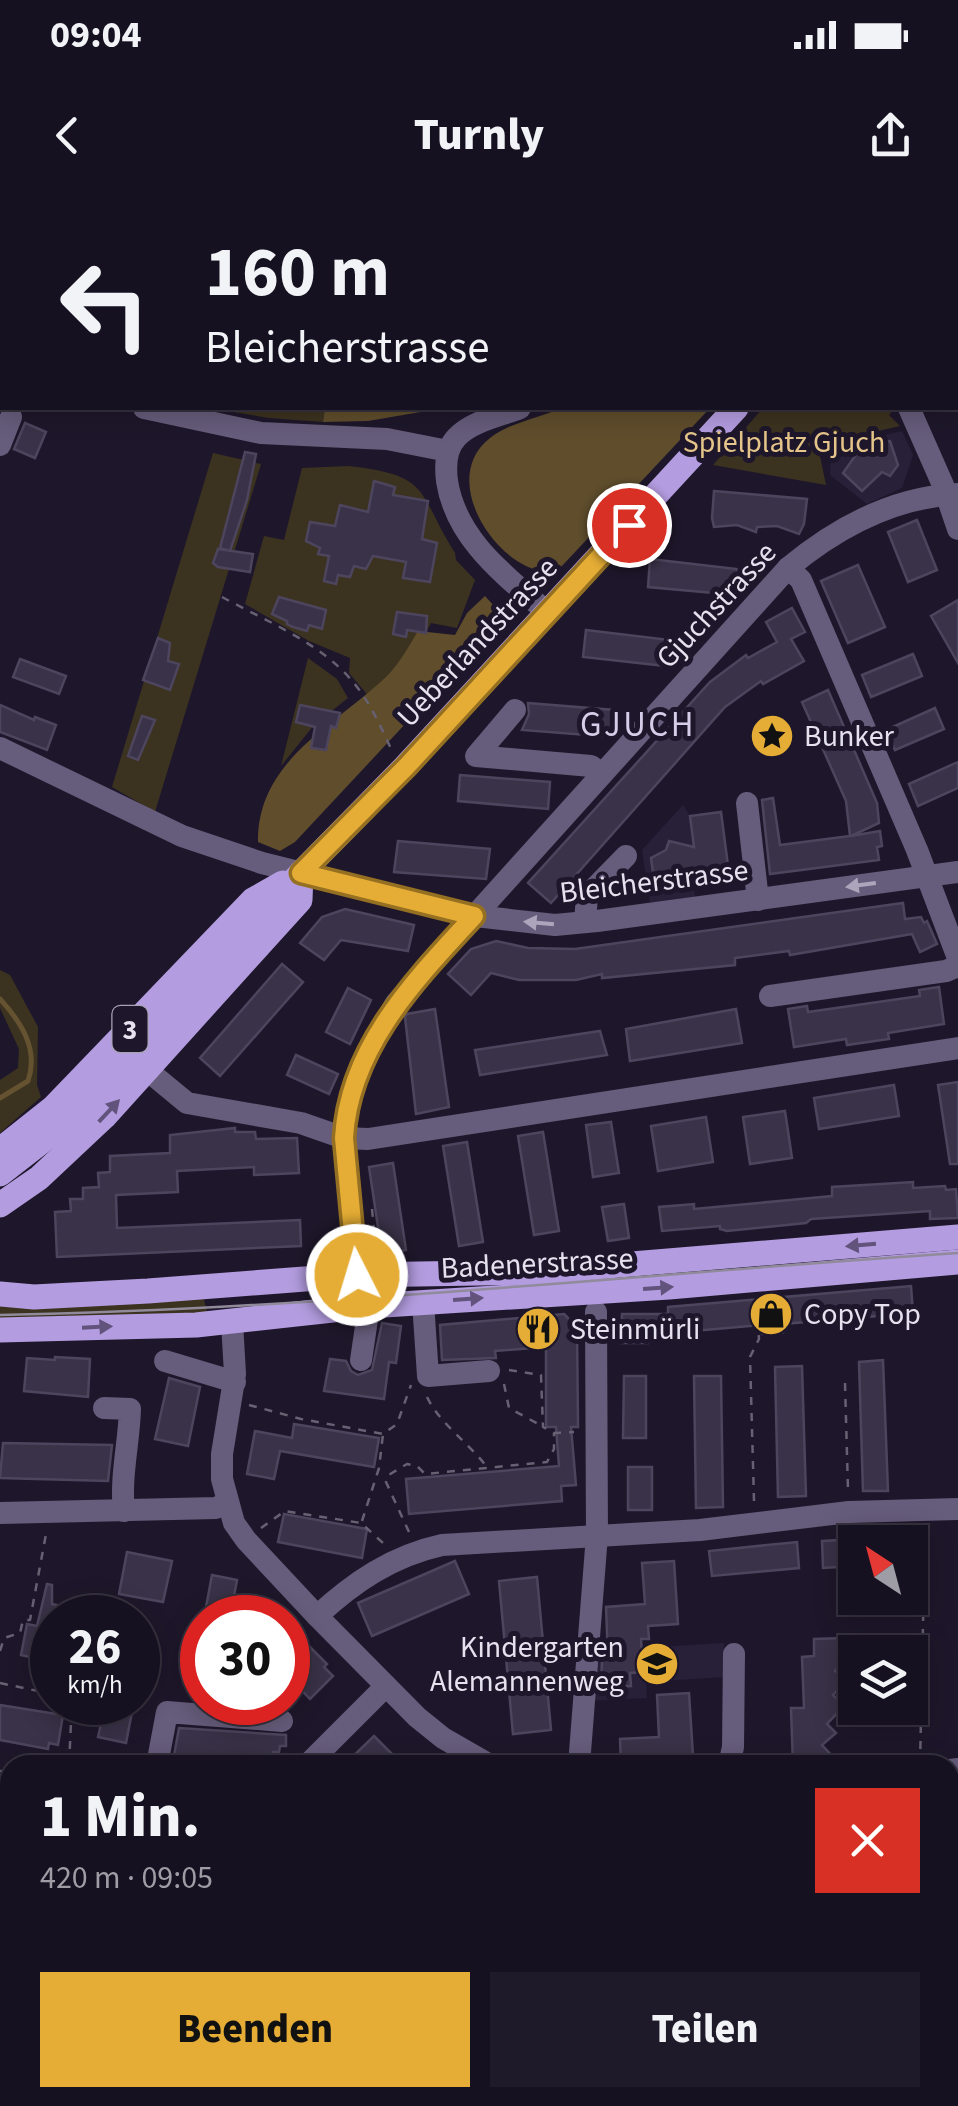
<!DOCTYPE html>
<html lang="de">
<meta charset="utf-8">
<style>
:root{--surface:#161120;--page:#1f1a29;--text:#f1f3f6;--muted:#9e9da5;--line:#35313e;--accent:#e5ad35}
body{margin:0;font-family:"Source Sans 3",sans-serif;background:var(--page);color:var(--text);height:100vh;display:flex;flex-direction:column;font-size:38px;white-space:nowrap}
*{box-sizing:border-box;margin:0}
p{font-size:32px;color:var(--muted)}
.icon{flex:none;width:55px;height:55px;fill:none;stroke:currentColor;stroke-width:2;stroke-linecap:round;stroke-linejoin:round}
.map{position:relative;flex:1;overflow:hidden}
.side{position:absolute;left:0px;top:1555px;width:960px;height:352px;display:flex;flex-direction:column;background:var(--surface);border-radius:30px 30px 0 0;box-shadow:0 5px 25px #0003,0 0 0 2px var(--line)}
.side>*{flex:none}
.top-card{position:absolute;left:0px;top:0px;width:960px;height:210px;box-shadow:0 5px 25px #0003,0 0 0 2px var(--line);background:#161120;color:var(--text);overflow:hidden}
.needle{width:65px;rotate:324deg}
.fabs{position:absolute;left:838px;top:1325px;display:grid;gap:20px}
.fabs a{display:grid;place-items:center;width:90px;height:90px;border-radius:0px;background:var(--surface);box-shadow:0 5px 25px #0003,0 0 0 2px var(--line);font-size:50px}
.speed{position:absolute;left:30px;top:1395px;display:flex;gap:20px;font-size:50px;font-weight:700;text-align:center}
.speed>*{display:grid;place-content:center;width:130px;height:130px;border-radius:50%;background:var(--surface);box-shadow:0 5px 25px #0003,0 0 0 2px var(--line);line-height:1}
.speed small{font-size:25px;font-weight:400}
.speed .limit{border:15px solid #d22;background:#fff;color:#111}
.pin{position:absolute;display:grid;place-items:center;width:85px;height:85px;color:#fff;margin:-42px;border:5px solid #fff;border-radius:50%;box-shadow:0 2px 10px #0007}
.me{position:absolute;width:110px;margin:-55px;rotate:355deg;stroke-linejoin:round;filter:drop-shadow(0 0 8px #0008)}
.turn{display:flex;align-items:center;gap:35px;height:210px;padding:0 40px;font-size:45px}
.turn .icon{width:130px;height:130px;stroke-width:2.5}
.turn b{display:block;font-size:70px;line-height:85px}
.round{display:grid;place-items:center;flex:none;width:105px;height:105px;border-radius:0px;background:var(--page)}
.overview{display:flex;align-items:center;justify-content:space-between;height:170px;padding:0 40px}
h1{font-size:60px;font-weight:800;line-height:75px}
.cta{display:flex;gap:20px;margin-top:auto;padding:20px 40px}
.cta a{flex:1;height:115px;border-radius:0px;background:var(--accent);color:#111;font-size:40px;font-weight:800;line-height:115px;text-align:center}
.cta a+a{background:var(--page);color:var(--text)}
.status{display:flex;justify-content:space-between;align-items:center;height:70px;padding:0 50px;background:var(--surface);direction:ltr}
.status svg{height:28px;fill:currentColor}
header{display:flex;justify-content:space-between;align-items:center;height:130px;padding:0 40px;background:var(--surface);font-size:45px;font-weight:800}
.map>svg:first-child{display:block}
.built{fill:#281f39}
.green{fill:#3c3220}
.forest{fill:#5f4d2c}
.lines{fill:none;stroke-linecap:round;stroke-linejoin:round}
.stream{stroke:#645230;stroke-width:5}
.building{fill:#393248;stroke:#4d455d;stroke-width:2.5}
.path{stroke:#676173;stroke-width:2.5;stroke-dasharray:8 8;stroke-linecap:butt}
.minor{stroke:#665c7b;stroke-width:22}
.major{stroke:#b39cdf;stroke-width:25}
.tram{stroke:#908a9b;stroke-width:2.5}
.oneway{fill:#aca5bb}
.oneway2{fill:#61537c}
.route-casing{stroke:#957022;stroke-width:25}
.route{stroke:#e5ad35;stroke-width:18}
.labels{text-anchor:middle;stroke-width:10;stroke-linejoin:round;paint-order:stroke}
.shield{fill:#1e172b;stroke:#a9a4b4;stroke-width:2.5}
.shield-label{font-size:28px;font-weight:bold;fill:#e5e1ef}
.park-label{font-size:30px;fill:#e5c589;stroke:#1e172b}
.street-label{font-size:30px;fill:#e5e1ef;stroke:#1e172b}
.poi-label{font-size:30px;fill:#e5e1ef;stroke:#1e172b;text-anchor:start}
.quarter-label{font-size:35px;letter-spacing:2.5px;fill:#d6cde9;stroke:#1e172b}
</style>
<div class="status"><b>09:04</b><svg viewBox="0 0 49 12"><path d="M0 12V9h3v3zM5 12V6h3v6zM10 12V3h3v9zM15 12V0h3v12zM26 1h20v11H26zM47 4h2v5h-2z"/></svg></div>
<header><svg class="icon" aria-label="back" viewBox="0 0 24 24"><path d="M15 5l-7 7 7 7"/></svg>Turnly<svg class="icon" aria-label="share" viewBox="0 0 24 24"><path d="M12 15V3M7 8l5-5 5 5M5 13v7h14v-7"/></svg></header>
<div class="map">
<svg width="958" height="1906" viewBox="0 0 958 1906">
<rect width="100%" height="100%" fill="#1e172b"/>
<g class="built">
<path d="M902,231L913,255L902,288L867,304L830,275L831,254L849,243Z"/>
<path d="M683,605L690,616L699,683L693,684L695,697L650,703L642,650Z"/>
<path d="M724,1443V1477L646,1482L647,1498L587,1501L592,1451Z"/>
</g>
<g class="green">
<path d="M210,208H325L323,222L269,218Z"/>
<path d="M763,208H895L889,215L900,226L831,242L820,256L826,285L713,265Z"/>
<path d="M213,253L261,264L155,612L112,587Z"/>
<path d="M349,266C433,276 416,291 455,353L456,360L475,380L457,428L431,423L424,436L371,499L349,473L350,458L309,441L245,404L264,336L284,340L302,268Z"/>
<path d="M308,458L337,479L348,498L314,525L281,566Z"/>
<path d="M0,770L10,775L38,827L37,885L41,897L0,933V880L18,868L19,849L0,808Z"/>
<path d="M203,1097L208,1114L0,1120V1102Z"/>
<path d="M0,1682L10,1684V1898H286L285,1906H0Z"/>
</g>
<g class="forest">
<path d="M325,208H444L368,221L323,222Z"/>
<path d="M561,208H710L561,367C518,393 429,286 490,238C508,223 540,218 561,208Z"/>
<path d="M485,396L494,406L492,431L295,642L280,651L258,642C257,560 336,525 387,476C399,464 409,446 418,431L455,435L467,413Z"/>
</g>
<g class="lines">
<path class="stream" d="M0,799C21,822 39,849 28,881L0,898"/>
</g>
<g class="building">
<path d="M25,223L46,232L35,258L14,249Z"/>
<path d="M890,241L898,265L890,276L882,272L862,291L843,273L865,242Z"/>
<path d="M245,252L256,254L247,300L230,351L220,348Z"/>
<path d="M374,281L395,287L393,295L428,301L422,339L437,343L430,382L403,378L406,362L373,356L366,369L354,366L350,377L338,375L336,384L324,381L329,356L318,354L320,348L306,341L310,322L335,326L340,305L368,312Z"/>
<path d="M714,291L807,299L804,324L799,334L777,326L757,327L756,332L737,325L714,327L712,318Z"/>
<path d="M917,320L937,370L908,382L888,332Z"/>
<path d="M218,349L253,354L250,372L218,367L213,363Z"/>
<path d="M650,359L737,369L735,395L648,387Z"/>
<path d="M858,365L885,427L848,443L821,381Z"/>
<path d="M279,397L326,410L322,429L309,425L307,431L293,427L287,424V421L272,414Z"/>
<path d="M958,400V463L931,416Z"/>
<path d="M792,408L805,432L791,439L804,461L763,484L761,481L725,507L551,703L528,683L710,482L746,455L748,458L777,442L766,422Z"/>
<path d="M397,412L427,416L426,433L407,430L406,437L393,434Z"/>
<path d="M586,430L678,441L675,467L583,457Z"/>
<path d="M158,438L170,443L168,461L179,464L170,490L143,480Z"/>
<path d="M913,454L922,476L871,497L862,475Z"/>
<path d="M20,459L66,476L59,494L13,477Z"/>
<path d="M828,490L877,603L879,623L851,636L880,631L882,646L877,647L879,660L770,674L762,600L773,598L780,645L850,636L846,601L802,502Z"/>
<path d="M528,503L614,510L612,537L522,530L529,514Z"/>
<path d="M0,505L34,520L35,517L56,525L47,550L0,532Z"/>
<path d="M300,505L340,513L336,528L331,526L326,550L311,548L315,527L296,522Z"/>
<path d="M935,508L944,529L895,550L886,530Z"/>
<path d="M142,516L155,520L138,560L128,556Z"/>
<path d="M958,562V588L918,606L909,584Z"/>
<path d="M460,575L550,582L548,609L458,601Z"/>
<path d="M721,612L730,681L699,685L696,670L671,685L654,680L651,658L666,650L669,641L694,647L690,616Z"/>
<path d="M398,641L490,649L486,679L394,672Z"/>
<path d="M903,703L905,719L921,717L924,723L927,721L937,744L920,752L912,734L790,755L789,751L735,758V765L602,778V774L576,780H519L491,773L471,795L448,774L471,749L496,741L528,748L575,749Z"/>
<path d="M345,709L414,725L408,751L341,740L324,760L300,743L322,717Z"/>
<path d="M282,764L303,782L220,876L200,858Z"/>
<path d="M939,787L944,824L888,833L889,839L847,845L846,839L794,847L788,809L807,806L808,812L920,796L919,790Z"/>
<path d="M348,788L371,800L350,844L326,832Z"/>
<path d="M435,809L449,907L416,914L405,817L407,814Z"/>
<path d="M736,809L742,843L630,861L626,829Z"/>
<path d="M600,831L607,855L480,875L475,850Z"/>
<path d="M296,855L338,874L329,894L287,875Z"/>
<path d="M958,882V964H950L938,885Z"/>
<path d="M894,885L899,916L819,929L814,898Z"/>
<path d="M785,911L792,958L750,964L743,917Z"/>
<path d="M706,917L713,962L658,971L651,926Z"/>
<path d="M611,922L619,973L593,977L586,925Z"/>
<path d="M235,928V932H255L256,939L297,938L299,973L254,975V967L177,971L178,992L116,995L117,1028L300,1020L301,1046L57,1057L55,1012L71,1011L70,999H83V988L99,987L98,973L110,972V956L170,953V935Z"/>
<path d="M543,932L559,1031L534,1035L518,936Z"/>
<path d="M467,942L483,1042L459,1046L443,946Z"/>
<path d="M393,963L406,1050L382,1054L369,967Z"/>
<path d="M913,982V988L945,986L946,990L956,989L958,1018L930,1019V1011L811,1019L806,1023L727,1031L720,1029V1026L662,1031L659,1007L694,1004V1009L790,1000L832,996V987Z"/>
<path d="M624,1004L629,1038L608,1041L602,1007Z"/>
<path d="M911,1086L913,1113L783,1124V1132L762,1134L761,1125L648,1135V1143H621L622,1114H668V1107Z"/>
<path d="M564,1114L577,1127L578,1227H571L576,1285L561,1286L562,1301L409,1314L406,1279L559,1266L556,1227H546V1147L495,1151L496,1158L442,1160L440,1125Z"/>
<path d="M382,1123L401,1126L396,1163L389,1162L384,1199L324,1191L330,1159L346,1161L351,1171L358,1175L372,1170Z"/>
<path d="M55,1157L90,1159L88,1197L24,1191L27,1158L55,1160Z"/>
<path d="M883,1160L888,1291H863L859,1162Z"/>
<path d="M802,1166L806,1296L778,1297L775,1167Z"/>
<path d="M624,1176H646V1238H623Z"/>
<path d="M694,1176H721L723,1307L696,1308Z"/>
<path d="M169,1178L200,1187L188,1246L155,1239Z"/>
<path d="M294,1224L379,1238L374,1267L280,1251L274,1279L247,1274L255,1231L292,1238Z"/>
<path d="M3,1243L112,1245L108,1281L0,1278Z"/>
<rect x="628" y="1267" width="24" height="43"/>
<path d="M284,1314L367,1329L362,1358L278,1342Z"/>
<path d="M855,1339V1366L823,1368L822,1341Z"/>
<path d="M797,1342L799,1368L712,1376L709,1351Z"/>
<path d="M127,1352L172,1361L163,1402L119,1394Z"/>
<path d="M455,1361L469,1394L372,1436L358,1403Z"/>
<path d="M674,1361L678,1424L648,1426L649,1439H641L643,1472L630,1473L631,1486L601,1488L602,1459L608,1458L606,1407L645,1404L642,1363Z"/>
<path d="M212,1375L237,1380L230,1418H204Z"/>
<path d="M537,1377L551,1530L513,1534L499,1381Z"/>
<path d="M47,1384L52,1385V1404L89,1412V1418H52V1462L21,1455L27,1424L37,1426Z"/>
<path d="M844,1438V1444L852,1452L835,1471L846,1481L833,1495L844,1506L827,1524L836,1533L822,1545L834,1558L826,1565H793L791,1508H804L802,1457L814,1456V1439Z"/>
<path d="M302,1439L327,1464L324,1467L333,1476L310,1499L288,1476V1453Z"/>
<path d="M689,1493L693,1556L663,1558L664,1565H621L620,1539L659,1537L657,1495Z"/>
<path d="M106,1502H134L126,1543L98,1537Z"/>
<path d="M0,1505L63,1515L58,1545L49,1543L48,1549L0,1540Z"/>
<path d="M179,1528L286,1535V1546H280L279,1552H273L272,1560L260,1559L259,1563L250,1562V1565L173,1561Z"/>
<path d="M374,1536L396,1558L389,1565H344Z"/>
</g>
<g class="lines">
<g class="path">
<path d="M628,0V2"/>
<path d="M644,0L645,2"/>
<path d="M222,397C266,421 321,443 353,482C370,502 381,527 392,551"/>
<path d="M372,1009L374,1030"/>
<path d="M509,1170L541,1175L543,1227L554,1233L574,1232"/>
<path d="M845,1183L848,1290"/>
<path d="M504,1184L509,1208L542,1226"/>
<path d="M427,1197C440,1224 468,1242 486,1266"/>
<path d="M249,1205L301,1219L383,1234L397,1224L411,1185"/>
<path d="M754,1301L750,1157L759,1139L758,1126"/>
<path d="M362,1321L379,1268L383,1234"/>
<path d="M261,1328L285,1311L361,1323L383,1343"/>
<path d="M409,1332L386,1282L387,1276L407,1264L417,1266L425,1274L547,1262L554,1249V1233"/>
<path d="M0,1451L4,1438L20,1433L23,1420H30L46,1334"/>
<path d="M0,1483L52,1494"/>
<path d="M69,1565L72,1502"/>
<path d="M920,1565L925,1332"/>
<path d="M0,1571L10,1572"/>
<path d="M0,1759L10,1761"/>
<path d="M0,1833L10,1836"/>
<path d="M950,1835L958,1830"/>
<path d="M1,1861L10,1862"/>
<path d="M0,1894L20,1901"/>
<path d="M133,1898L197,1906"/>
<path d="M0,1903L14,1905L19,1902"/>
<path d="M42,1906H54"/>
<path d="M91,1906L92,1898"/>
<path d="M252,1906L254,1898"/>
<path d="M725,1906L727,1898"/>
<path d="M794,1906L796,1898"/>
<path d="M903,1906L905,1898"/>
</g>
<g class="minor">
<path d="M501,0L516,2"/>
<path d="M716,0L717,2"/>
<path d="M106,2L109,0"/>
<path d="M0,181L2,162"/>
<path d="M144,208L261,233L387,239L448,251"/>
<path d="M520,208C500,216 472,221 457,237C446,248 445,265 447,281C456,340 506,376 548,413"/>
<path d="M909,208L943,285L958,329"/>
<path d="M0,245L11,217"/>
<path d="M788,368L801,380L917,650L958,758"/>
<path d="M515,510L476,556L591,566L602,574"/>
<path d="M0,548L182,636L262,663L475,716L555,725L597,721L958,672"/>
<path d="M747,603L758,700"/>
<path d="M585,722L587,696L626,656"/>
<path d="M770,796L946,771L958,766"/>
<path d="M147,870L187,903L301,923L344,938L368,939L958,848"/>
<path d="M357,1075L344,938C346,888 372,845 396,803L788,368C836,328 894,297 958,294"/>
<path d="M423,1102L428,1176L489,1171"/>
<path d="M232,1122L235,1174L222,1254V1279L234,1323L246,1340L317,1416L417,1517L443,1538L490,1565"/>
<path d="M361,1160L369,1106"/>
<path d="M165,1161L235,1182"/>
<path d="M104,1208L130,1209C129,1244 120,1277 124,1311"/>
<path d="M0,1313L216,1308L226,1303"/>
<path d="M317,1416C354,1382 392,1356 442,1345L700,1330L849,1312L958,1309"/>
<path d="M157,1565L167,1512L282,1521"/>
<path d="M307,1565L386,1486"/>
<path d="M579,1565L597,1335L596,1112"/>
<path d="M729,1565L733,1547L734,1454"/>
<path d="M950,1570L958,1569"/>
<path d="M950,1717L958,1721"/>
<path d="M304,1906L306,1898"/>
<path d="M445,1906L446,1898"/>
</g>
<g class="major">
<path d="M926,2L928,0"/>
<path d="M0,950L54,907L253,700L283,683"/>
<path d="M0,974L63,925L115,874L301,673L405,567L736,208"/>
<path d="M0,1005L39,978L104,917L300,700L301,673"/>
<path d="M0,1094L34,1097L148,1091L357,1075L535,1072L958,1037"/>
<path d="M0,1130L196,1125L369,1106L669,1087L958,1062"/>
</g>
<path class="tram" d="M0,1115C320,1109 639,1074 958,1053"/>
</g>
<defs><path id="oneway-solid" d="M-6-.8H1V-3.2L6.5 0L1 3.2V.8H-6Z" transform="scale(2.5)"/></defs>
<g class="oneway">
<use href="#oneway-solid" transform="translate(861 685) rotate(172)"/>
<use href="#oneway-solid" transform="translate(539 723) rotate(-175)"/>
</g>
<g class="oneway2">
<use href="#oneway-solid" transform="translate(109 911) rotate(-47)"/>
<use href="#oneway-solid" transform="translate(861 1045) rotate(175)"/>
<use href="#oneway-solid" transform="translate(658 1088) rotate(-4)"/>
<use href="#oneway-solid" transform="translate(468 1099) rotate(-4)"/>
<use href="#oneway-solid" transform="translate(97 1127) rotate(-3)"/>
</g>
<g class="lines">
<g class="route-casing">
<path id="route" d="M357,1075L344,938C349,847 416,779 474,716L301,673L406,567L629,325"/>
</g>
<use href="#route" class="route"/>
</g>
<defs>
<g id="sight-disc" transform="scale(2.25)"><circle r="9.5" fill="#e5ad35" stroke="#1e172b"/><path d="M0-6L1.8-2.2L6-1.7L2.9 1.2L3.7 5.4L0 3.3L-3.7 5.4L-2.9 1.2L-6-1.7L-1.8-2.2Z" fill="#111"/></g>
<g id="shop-disc" transform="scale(2.25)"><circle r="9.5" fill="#e5ad35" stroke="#1e172b"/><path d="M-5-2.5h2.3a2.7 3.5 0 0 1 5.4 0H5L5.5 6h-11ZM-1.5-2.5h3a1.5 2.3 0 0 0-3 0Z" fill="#111"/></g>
<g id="restaurant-disc" transform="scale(2.25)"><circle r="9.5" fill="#e5ad35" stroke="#1e172b"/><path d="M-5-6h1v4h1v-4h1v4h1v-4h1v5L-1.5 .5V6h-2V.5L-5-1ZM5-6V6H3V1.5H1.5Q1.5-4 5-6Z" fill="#111"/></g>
<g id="school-disc" transform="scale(2.25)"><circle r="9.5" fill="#e5ad35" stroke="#1e172b"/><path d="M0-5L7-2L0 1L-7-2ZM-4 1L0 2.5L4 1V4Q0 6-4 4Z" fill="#111"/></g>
</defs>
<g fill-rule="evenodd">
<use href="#sight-disc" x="772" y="536"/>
<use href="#shop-disc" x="771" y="1114"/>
<use href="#restaurant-disc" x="538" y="1129"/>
<use href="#school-disc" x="657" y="1464"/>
</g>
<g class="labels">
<rect class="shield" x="112.5" y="806" width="35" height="46" rx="8"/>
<g class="shield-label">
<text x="130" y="839">3</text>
</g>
<g class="park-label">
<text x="784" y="252">Spielplatz Gjuch</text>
</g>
<g class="street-label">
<text transform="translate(716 405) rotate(-47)" y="10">Gjuchstrasse</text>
<text transform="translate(477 442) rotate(-47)" y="10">Ueberlandstrasse</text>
<text transform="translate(654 681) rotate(-7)" y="10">Bleicherstrasse</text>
<text transform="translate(537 1063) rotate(-3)" y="10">Badenerstrasse</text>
</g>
<g class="poi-label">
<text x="804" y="546">Bunker</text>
<text x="804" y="1124">Copy Top</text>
<text x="570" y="1139">Steinmürli</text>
<text x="624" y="1457" text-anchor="end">Kindergarten<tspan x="624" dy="34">Alemannenweg</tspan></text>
</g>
<g class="quarter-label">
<text x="638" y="536">GJUCH</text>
</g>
</g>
</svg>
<div class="fabs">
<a><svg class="needle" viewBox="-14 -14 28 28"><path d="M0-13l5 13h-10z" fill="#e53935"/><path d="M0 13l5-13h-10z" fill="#9e9da5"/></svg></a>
<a><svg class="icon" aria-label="layers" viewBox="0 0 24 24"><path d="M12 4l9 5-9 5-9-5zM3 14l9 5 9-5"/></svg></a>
</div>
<div class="speed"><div>26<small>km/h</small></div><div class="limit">30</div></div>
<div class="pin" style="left:629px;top:325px;background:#d93025"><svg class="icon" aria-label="arrive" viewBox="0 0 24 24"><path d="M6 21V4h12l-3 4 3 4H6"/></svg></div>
<svg class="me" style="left:357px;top:1075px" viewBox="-20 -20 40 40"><circle r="17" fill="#e5ad35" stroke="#fff" stroke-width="3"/><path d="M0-11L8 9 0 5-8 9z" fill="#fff"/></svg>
<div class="top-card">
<div class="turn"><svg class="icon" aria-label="left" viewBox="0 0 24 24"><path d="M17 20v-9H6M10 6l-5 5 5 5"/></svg><div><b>160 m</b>Bleicherstrasse</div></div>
</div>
<section class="side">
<div class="overview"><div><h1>1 Min.</h1><p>420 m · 09:05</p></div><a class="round" style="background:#d93025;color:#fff"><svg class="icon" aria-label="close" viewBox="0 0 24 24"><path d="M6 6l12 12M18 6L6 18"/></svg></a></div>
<div class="cta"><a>Beenden</a><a>Teilen</a></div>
</section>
</div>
